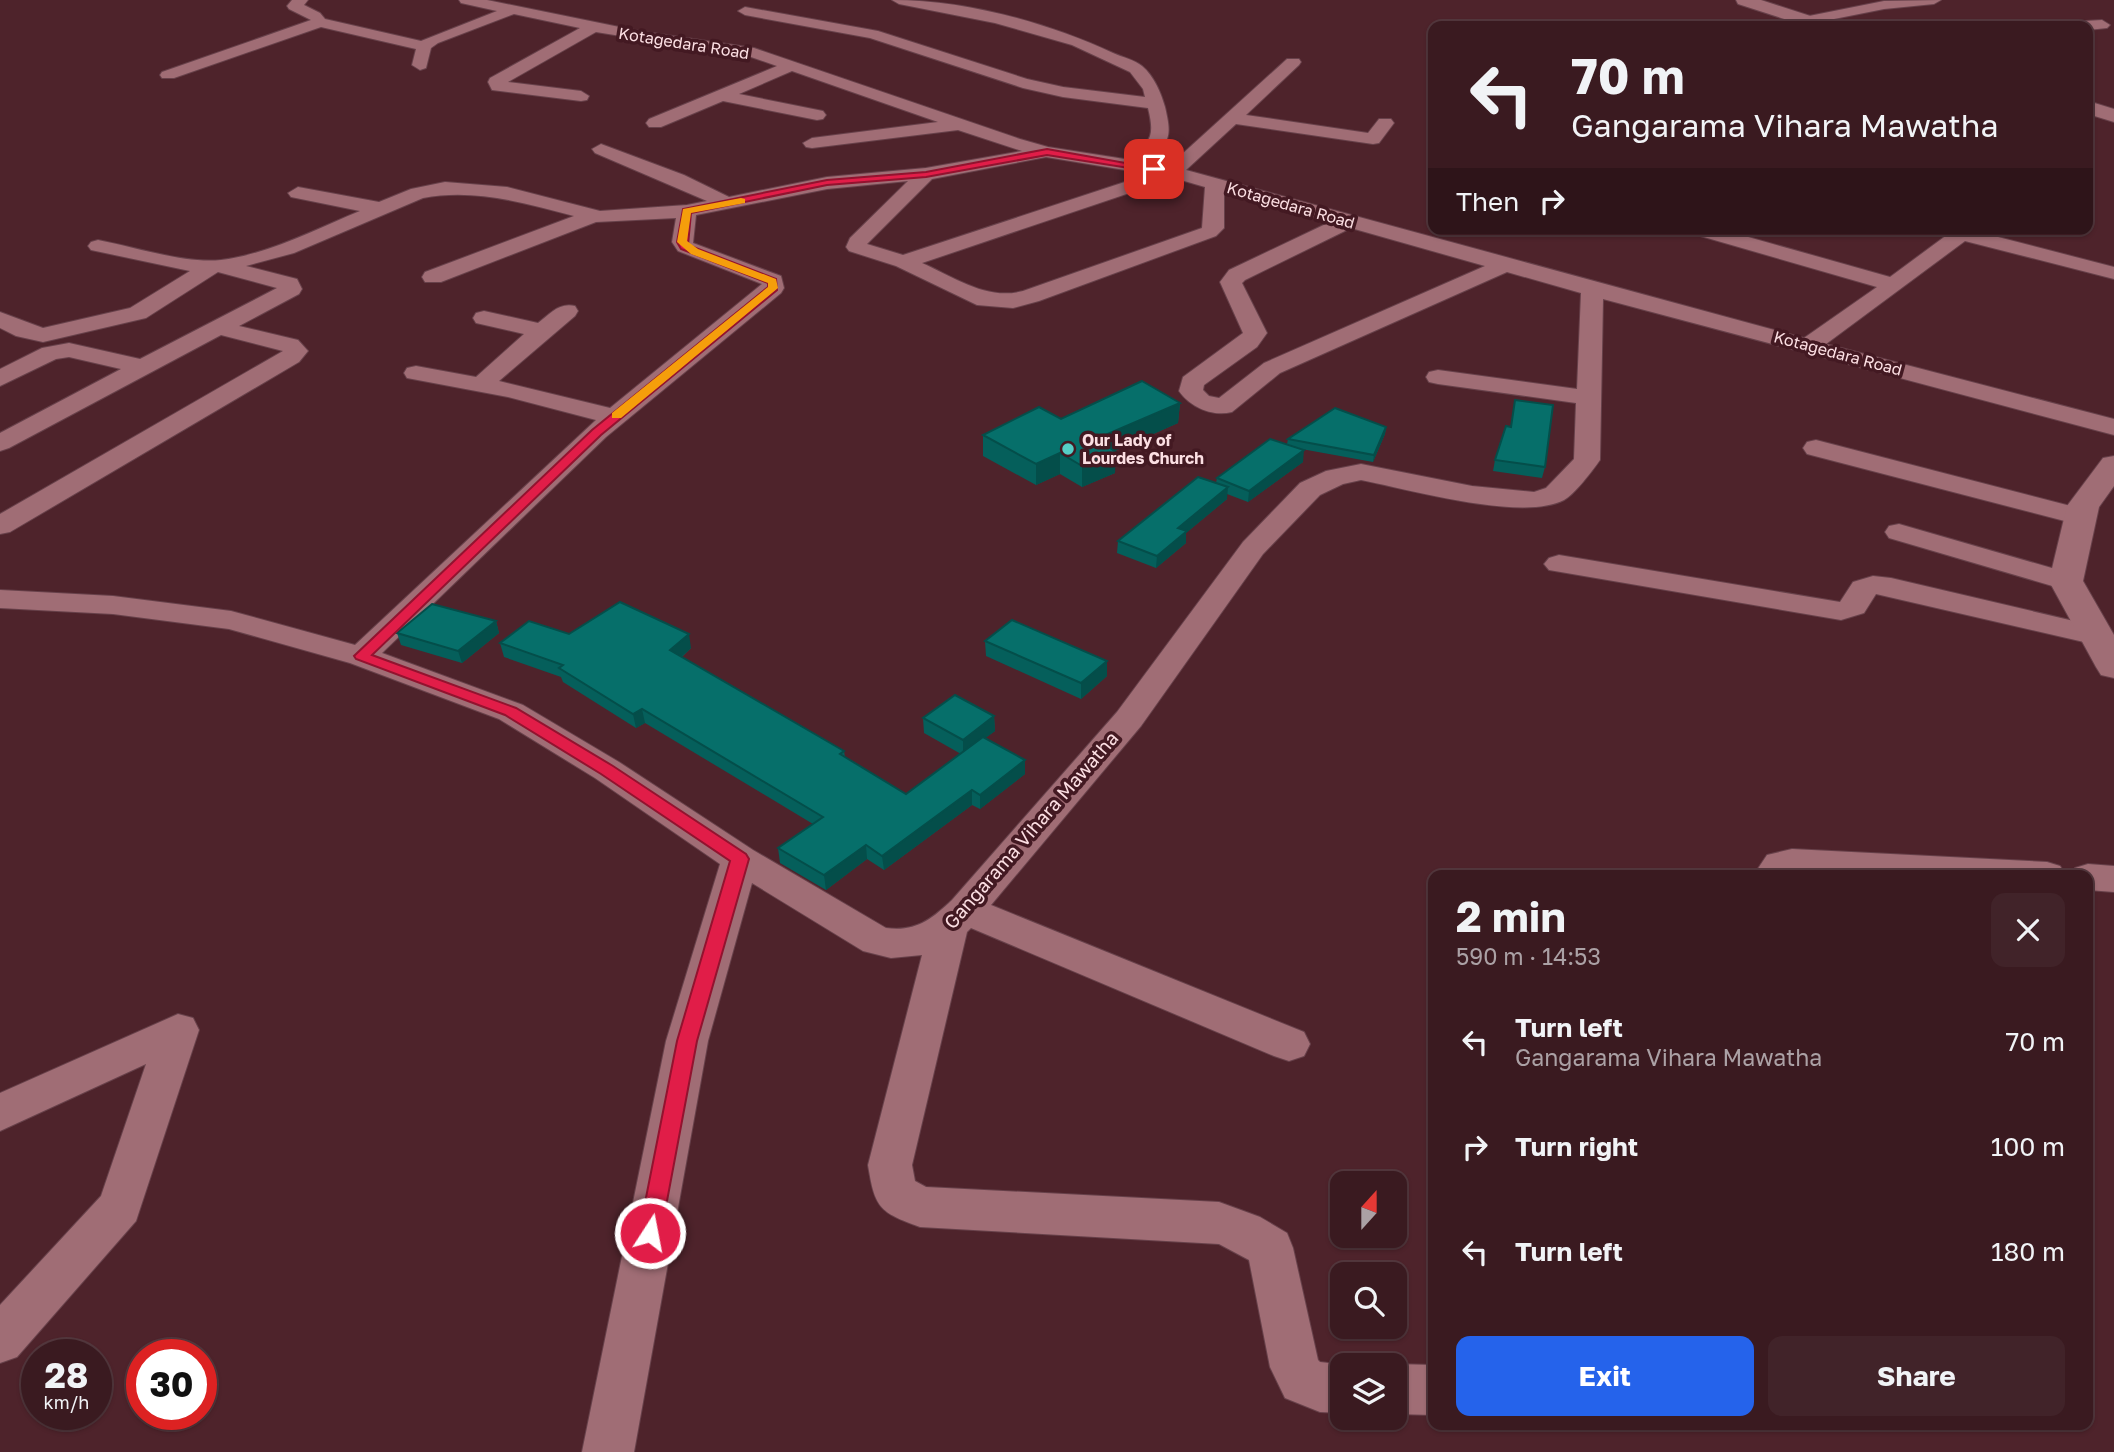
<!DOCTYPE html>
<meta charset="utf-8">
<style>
:root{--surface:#3a1a20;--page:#412329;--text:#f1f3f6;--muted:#aba1a5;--line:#54383e;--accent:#2563eb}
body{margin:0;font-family:"Golos Text",sans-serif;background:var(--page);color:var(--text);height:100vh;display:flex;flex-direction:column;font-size:26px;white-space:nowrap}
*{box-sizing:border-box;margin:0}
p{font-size:23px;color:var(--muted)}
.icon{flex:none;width:38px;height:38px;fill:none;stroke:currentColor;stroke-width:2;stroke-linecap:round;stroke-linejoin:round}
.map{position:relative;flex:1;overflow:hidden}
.details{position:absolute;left:1428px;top:870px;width:665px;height:560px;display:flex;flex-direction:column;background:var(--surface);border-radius:14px;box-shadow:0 2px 5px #0004,0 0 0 2px var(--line)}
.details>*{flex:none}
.guide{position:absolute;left:1428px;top:21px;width:665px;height:214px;border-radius:14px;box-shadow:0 2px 5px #0004,0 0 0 2px var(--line);background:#3a1a20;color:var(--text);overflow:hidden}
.needle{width:46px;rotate:21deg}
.controls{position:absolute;left:1330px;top:1171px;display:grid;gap:14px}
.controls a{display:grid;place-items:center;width:77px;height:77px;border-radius:14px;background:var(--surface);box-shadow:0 2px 5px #0004,0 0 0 2px var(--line);font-size:35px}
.speed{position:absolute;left:21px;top:1339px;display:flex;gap:14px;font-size:35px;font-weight:700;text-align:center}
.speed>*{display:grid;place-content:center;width:91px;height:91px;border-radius:50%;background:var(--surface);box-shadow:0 2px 5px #0004,0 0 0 2px var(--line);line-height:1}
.speed small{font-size:18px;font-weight:400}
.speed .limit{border:10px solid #d22;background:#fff;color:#111}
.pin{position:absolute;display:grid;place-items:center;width:60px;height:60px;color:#fff;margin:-30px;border-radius:14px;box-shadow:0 4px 10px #0006}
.me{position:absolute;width:77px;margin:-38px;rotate:11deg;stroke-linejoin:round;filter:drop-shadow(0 0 5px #0008)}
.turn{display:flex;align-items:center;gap:24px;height:147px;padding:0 28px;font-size:32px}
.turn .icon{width:91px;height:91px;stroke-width:2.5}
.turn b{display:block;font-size:49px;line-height:60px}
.then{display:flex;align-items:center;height:66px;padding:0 28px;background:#0003;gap:14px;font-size:26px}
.round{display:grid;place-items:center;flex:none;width:74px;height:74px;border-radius:14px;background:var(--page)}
.head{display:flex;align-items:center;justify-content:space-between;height:119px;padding:0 28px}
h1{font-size:42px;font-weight:700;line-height:52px}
.cta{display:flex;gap:14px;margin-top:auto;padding:14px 28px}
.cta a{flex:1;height:80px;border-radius:14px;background:var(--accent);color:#fff;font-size:28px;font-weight:700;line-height:80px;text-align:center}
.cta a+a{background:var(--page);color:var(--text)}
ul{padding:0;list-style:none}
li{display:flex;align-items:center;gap:21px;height:105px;padding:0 28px}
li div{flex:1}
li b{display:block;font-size:26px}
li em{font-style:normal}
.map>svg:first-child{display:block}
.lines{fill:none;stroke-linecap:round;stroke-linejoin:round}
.street-casing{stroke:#67414a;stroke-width:2}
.secondary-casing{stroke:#67414a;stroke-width:2}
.street{fill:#a06d75;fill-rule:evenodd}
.secondary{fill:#a06d75;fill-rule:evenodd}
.wall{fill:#055f5b}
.shaded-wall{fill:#044e4a}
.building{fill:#066f6a;stroke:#044e4a;stroke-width:2}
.route{fill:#e11d48;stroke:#92132f;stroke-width:2}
.slow{fill:#f59e0b}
.poi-dot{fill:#55cec6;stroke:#431922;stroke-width:2.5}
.labels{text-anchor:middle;stroke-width:7;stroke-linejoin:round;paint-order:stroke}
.far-street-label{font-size:16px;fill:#fcdfe3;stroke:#431922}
.far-poi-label{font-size:16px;font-weight:bold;fill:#fcdfe3;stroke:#431922;text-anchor:start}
.street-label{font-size:19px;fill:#fcdfe3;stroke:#431922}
</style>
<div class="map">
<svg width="2114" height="1452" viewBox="0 0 2114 1452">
<rect width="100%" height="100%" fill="#4e232b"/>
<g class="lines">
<g class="street-casing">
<g id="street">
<path d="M292,0H308L304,5L320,13L325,19L421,41L497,11L461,3L459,0H487L639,31L754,48L1020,139L1048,147L1131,160C1151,139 1155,137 1148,108L1063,97L1023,88L870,38L745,15L738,11L745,7L878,31L1027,79L1063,87L1145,97L1143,89L1130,72L1072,45L995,23L899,4L892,0C965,0 1046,22 1113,53C1122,57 1135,60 1142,66C1154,76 1161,93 1165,107C1172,137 1170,140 1149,163L1169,166L1287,59H1299L1301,62L1299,65L1246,115L1368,133L1379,119H1391L1394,123L1379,143L1373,144L1236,124L1186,170L1804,338L1877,287L1690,233L1687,229H1720L1890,277L1955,229H1967L2114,267V279L1965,241L1826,344L2114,419V435L1603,299L1600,460C1593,470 1574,495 1564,500C1522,522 1408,489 1361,480L1343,484L1320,495L1263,554L1141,726L991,905L1304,1032L1310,1044L1304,1056L1289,1061L1274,1056L971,928L967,932L912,1165L915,1181L926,1187L1219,1202L1260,1217L1287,1233L1293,1248L1318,1360L1320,1362L1346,1365H1342V1413L1320,1412L1285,1398L1270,1367L1249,1260L1219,1244L920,1227C879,1212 875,1208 868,1165L922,955L891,958L863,951L752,883L708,1041L634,1452H582L666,1041L720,864L595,778L499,719L350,663L229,629L113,614L0,608V590L113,596L231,611L355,645L596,420L508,397L407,378L404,373L407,368L416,366L476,377L524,334L476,323L473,318L476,313L484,311L538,323C550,314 559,302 575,306L578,311L575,316L499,381L610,408L762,284L678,251L672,242L676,218L596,222L441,282H425L422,277L425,272L574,216C525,203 474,188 423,198L294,253L246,266L297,279L302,289L299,294L239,326L298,340L308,351L299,362L10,532L0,534V514L283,351L221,335L9,448L0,451V433L121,369L69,357L56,359L0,386V369L42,348L69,343L140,359L277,288L218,272L146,318L43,342L16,336L0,328V312L43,328L130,308L190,271L91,250L88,246L91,242L98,240C135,247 185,264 221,260C269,254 316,229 360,211L291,197L288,193L298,187L379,202L411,189L445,182L507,187L600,211L687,205L707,201L595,153L592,149L601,144L684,175L729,197L827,177L926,168L1022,151L958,130L812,148L806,147L803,143L812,138L938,122L792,71L739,94L823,111L826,115L823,119L817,120L723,101L661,127H649L646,123L649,119L777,66L751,57L596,32L508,82L581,91L589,96L587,100L581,101L492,90L488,82L490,78L580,28L514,14L438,43L431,48L426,68L420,70L412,65L416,49L321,27L174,78H162L160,75L162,72L311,20L289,9L287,6ZM1046,157L1149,174L903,255L867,244L932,179ZM1174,178L1205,187L1202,228L1023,291C987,301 954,277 922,263ZM908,181L850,238L846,247L849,251L896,266L977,305L1013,308L1039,301L1216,236L1224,228V192L1330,222L1229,270L1220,282L1243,333L1183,377L1179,391C1190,407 1212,417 1232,412L1280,373L1507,272L1581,293L1577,389L1438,370L1429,372L1426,377L1429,382L1438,384L1576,403L1574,459L1546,488L1534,492L1472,486L1361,464L1326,471L1300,483L1243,542L1117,712L952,900C931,920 915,932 886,928L753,850L619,762L523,705L382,653L606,437L781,293L784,288L781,276L693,243L696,215L827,189ZM1351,228L1485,266L1264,363L1219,398L1209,396L1203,390L1204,385L1257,347L1267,333L1242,283L1245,280Z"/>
<path d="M1941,0L1934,4L1884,9L1804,25L1797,21L1804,17L1884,1Z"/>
<path d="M2102,20L2110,25L2107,28L2088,30V26H2077L2085,21Z"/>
<path d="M1816,440L2090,511L2094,517L2090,523L2080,525L1807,454L1803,448L1807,442Z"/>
<path d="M1899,524L2076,575L2081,581L2076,587L2066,590L1889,538L1885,532L1889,526Z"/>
<path d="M1559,555L1840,602L1853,582L1873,576L1891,578L2108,629L2112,636L2108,643L2097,645L1876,594L1864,613L1841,620L1549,570L1544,564L1549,558Z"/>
<path d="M1792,849L2047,862L2060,866L2066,875H1758L1757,870L1767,855Z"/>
<path d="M2088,864L2114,866V892L2088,890V875H2071L2075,868Z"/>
<path d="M178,1014L193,1018L199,1030L136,1221L17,1357L0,1363V1305L101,1196L146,1064L0,1131V1093Z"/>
<path d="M1395,1364L1433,1365V1415L1395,1414Z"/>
</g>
</g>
<g class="secondary-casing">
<g id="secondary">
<path d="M1736,0H1761L1829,22L1832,26H1806L1738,4Z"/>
<path d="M2088,101L2114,109V122L2088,114Z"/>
<path d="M2114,456V486L2099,507L2083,581L2114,635V678L2101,675L2096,667L2049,581L2067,506L2103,458Z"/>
</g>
</g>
<use href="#street" class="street"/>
<use href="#secondary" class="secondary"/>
</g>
<g class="wall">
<path d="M1180,403L1178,423L1115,451V473L1082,487L1060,474L1036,485L983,456V435L1061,419Z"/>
<path d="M1386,427L1385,434L1373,462L1296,448L1303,462L1248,502L1227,494V499L1186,533V543L1156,568L1117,553L1118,541L1216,483L1217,478L1287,444L1288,439Z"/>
<path d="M1495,460L1545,467L1542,478L1493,471Z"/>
<path d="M496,621L499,633L462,663L401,645L397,633Z"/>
<path d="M569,634L691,648L682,657L844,751L845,757L906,794L961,754L924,733L923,718L994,716L995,731L985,738L1025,760V774L980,809L972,805L884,870L867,859L826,890L780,863L778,848L813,824L645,723L636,728L563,682L561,677L504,657L500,643Z"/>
<path d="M985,641L1107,661V676L1081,699L986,656Z"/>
</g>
<g class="shaded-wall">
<path d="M1180,403L1178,423L1096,459V439Z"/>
<path d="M1386,427L1385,434L1373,462L1374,455Z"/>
<path d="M1304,450L1303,462L1248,502L1249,491Z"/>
<path d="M1116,452L1115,473L1082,487V466Z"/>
<path d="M1060,453V474L1036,485V464Z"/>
<path d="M1228,487L1227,499L1186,533V543L1156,568L1157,556L1178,528Z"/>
<path d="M496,621L499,633L462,663L458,651Z"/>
<path d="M689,634L691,648L673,664L670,650Z"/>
<path d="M1107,661V676L1081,699V683Z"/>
<path d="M642,709L645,723L636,728L633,714Z"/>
<path d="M994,716L995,731L963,755V740Z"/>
<path d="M1025,760V774L980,809V795Z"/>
<path d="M972,790V805L884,870L882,856Z"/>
<path d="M866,845L867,859L826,890L824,875Z"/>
</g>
<g class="building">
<path d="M1142,381L1180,403L1096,439L1116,452L1082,466L1060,453L1036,464L983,435L1039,407L1061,419Z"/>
<path d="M1515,400L1553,405L1545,467L1495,460L1506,426L1511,427Z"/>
<path d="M1335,408L1386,427L1374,455L1288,439Z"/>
<path d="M1270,439L1304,450L1249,491L1217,478Z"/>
<path d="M1198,477L1228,487L1178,528L1187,531L1157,556L1118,541Z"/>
<path d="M620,602L689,634L670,650L844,751L840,754L906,794L983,737L1025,760L980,795L972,790L882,856L866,845L824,875L778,848L823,817L642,709L633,714L559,668L563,665L500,643L529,621L569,634Z"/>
<path d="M432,604L496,621L458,651L397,633Z"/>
<path d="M1012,620L1107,661L1081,683L985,641Z"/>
<path d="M955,695L994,716L963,740L923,718Z"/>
</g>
<path class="route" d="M1047,149L1159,169L1154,172L1047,155L926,177L827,185L691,213L688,245L776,279L777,290L601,435L372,655L516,708L613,766L746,854L749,859L697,1041L661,1233L658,1240L650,1243L642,1240L639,1233L677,1041L730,861L601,774L505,715L356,659L354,656L592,430L768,287V283L681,249L677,242L683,209L827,180L926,172Z"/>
<path class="slow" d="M741,198L745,199V203L691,213L687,241L698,249L776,279L778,288L621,418H612V413L768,287V283L691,254L677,242L683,209Z"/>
<circle class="poi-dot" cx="1068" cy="449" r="7"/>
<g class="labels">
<g class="far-street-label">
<text transform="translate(684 43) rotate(9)" y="6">Kotagedara Road</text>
<text transform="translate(1291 205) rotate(16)" y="6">Kotagedara Road</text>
<text transform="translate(1838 353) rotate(15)" y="6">Kotagedara Road</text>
</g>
<g class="far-poi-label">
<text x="1082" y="446">Our Lady of<tspan x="1082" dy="18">Lourdes Church</tspan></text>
</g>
<g class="street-label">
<text transform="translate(1031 830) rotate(-49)" y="7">Gangarama Vihara Mawatha</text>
</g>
</g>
</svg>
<div class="controls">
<a><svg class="needle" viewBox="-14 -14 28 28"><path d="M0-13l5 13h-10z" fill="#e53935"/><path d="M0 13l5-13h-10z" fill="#aba1a5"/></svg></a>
<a><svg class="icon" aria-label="search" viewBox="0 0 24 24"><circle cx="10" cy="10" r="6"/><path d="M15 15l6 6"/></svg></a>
<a><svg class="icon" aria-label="layers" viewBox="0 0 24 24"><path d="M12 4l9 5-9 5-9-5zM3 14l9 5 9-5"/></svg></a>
</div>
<div class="speed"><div>28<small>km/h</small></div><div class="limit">30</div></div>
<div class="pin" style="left:1154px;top:169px;background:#d93025"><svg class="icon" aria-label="arrive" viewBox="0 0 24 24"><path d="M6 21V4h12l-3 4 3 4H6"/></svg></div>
<svg class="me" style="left:650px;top:1233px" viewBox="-20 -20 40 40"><circle r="17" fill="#e11d48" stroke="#fff" stroke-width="3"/><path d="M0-11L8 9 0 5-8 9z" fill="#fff"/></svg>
<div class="guide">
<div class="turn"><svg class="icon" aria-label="left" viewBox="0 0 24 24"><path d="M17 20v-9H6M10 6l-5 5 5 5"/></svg><div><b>70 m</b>Gangarama Vihara Mawatha</div></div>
<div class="then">Then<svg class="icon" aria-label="right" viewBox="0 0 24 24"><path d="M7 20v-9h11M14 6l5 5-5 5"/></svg></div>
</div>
<section class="details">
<div class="head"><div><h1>2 min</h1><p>590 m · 14:53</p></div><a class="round"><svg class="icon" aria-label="close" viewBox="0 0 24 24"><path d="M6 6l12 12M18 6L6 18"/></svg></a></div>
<ul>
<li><svg class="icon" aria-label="left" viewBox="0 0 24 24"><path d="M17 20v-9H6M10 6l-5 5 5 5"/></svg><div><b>Turn left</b><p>Gangarama Vihara Mawatha</p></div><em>70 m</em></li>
<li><svg class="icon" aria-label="right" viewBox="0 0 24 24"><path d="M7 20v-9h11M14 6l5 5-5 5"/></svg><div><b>Turn right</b></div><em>100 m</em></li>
<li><svg class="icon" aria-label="left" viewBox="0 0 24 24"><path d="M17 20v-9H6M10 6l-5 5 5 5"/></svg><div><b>Turn left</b></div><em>180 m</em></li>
</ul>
<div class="cta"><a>Exit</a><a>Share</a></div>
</section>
</div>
